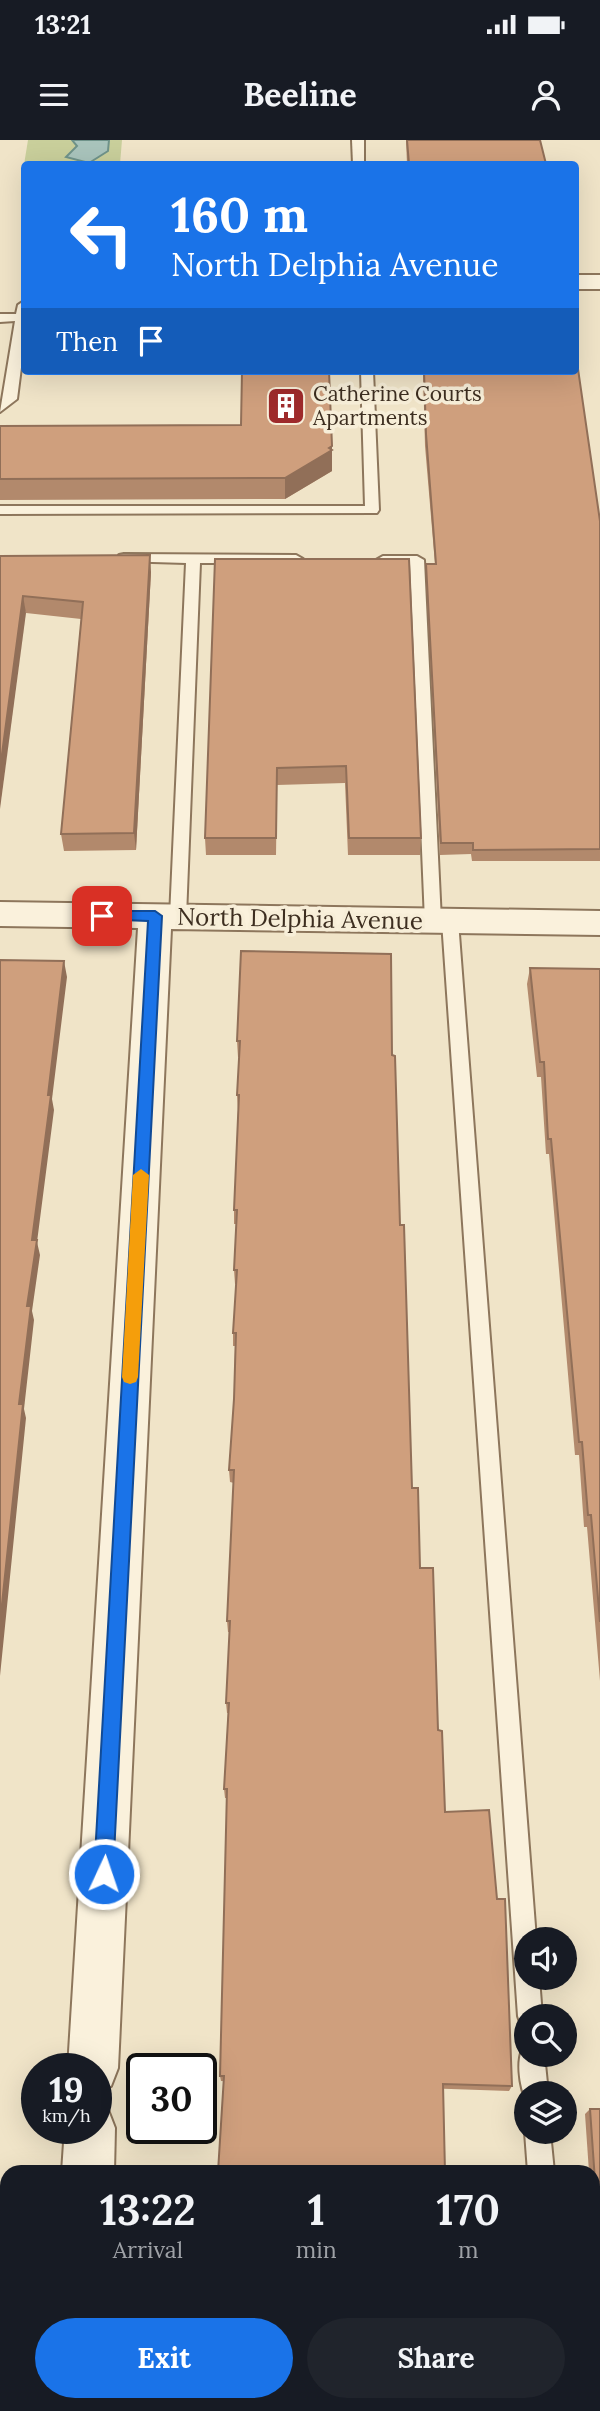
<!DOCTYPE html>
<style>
:root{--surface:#171b24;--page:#20242c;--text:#f1f3f6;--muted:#9ea1a6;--accent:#1a73e8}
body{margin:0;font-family:Lora,serif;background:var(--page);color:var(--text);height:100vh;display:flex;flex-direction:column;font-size:26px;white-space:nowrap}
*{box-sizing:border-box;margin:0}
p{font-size:23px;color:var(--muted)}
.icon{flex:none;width:38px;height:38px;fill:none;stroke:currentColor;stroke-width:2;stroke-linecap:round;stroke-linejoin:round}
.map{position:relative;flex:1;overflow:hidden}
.side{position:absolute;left:0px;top:2025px;width:600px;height:247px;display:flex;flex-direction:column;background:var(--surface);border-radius:21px 21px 0 0;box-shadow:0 7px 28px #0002}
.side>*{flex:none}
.top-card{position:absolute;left:21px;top:21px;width:558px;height:214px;border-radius:7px;box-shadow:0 7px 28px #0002;background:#1a73e8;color:#fff;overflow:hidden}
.fabs{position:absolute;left:514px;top:1787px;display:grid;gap:14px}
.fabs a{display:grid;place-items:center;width:63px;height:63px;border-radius:50%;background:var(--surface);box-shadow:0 7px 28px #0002;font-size:35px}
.speed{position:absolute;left:21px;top:1913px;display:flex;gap:14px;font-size:35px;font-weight:700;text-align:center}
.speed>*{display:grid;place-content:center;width:91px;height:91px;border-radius:50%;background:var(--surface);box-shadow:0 7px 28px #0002;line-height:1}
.speed small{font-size:18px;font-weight:400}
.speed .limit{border:4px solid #111;border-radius:10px;background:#fff;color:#111}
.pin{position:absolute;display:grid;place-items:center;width:60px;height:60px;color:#fff;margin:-30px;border-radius:14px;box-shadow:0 4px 10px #0006}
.me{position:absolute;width:77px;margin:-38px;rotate:3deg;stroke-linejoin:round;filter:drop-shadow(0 0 5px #0008)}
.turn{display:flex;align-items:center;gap:24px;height:147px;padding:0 35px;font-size:32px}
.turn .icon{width:91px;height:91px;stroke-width:2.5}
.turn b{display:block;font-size:49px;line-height:60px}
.then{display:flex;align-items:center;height:66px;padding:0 35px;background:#0003;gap:14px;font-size:26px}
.eta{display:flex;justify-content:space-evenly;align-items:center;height:119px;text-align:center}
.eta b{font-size:42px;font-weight:700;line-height:49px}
.action{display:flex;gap:14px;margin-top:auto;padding:14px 35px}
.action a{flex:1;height:80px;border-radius:42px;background:var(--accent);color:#fff;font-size:28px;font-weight:700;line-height:80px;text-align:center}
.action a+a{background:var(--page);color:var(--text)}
.status{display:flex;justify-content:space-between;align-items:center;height:49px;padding:0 35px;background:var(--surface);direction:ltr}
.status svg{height:19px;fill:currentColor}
header{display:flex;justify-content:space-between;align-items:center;height:91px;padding:0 35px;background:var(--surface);font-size:32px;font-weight:700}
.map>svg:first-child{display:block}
.green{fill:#c9cf9b}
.water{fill:#a9c4bc;stroke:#6f938a;stroke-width:2}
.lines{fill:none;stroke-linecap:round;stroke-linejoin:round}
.lane-casing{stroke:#8d765c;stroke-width:4}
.street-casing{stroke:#8d765c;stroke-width:4}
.lane{fill:#faf1dc;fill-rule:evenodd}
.street{fill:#faf1dc;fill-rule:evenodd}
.wall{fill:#b2896c}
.shaded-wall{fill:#916f58}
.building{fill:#cf9f7d;stroke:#916f58;stroke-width:2}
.route{fill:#1a73e8;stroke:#114b97;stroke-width:2}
.slow{fill:#f59e0b}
.labels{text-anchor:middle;stroke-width:7;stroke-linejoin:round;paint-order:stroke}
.far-poi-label{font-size:21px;fill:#3d2e20;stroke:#f7eed8;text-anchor:start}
.street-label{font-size:24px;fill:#3d2e20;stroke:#f7eed8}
</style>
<div class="status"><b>13:21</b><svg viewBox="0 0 49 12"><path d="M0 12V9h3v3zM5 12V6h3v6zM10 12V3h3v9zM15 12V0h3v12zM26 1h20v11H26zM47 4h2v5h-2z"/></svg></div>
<header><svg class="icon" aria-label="menu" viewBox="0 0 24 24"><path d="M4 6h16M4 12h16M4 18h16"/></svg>Beeline<svg class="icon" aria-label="person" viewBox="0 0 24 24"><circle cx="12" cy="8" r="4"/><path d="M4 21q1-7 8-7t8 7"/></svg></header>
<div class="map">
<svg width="600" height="2271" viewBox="0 0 600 2271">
<rect width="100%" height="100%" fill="#f0e4c8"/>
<path class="green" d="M28,0H72L77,6L66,17L108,11L109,0H122L120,24H24V37H22Z"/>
<path class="water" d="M72,0H109L108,11L89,23L66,17L77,6Z"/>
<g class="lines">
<g class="lane-casing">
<g id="lane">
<path d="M352,0H364V24H353Z"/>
<path d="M24,161V204L17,259L0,272L15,181L0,182V174H16L18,165Z"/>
<path d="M361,231H373L379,370L377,373L0,374V366H365Z"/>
<path d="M124,414L296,415L303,419L296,423H200L186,777L178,783L170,777L186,423L119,421V415Z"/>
<path d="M383,416H417L424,420L441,781L433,787L425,781L410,424L378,423L376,420Z"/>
<path d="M450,775L458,781L536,1799H527V1838H539L542,1876H527V1887L521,1885L518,1876L442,781Z"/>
<path d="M527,1904V1914H544L548,1953H527V1962C520,1948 514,1914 527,1904Z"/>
<path d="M527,1989V1992H550L554,2032H528L525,1992Z"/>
<rect x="543" y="2264" width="28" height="7"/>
</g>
</g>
<g class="street-casing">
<g id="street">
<rect x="576" y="135" width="24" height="14"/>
<path d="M0,762L600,771V795L171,789L118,1928L111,1946L96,1951V1928H68L138,788L0,786Z"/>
<path d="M96,1965L108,1970L115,1988L114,2032H62L65,1988H96Z"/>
<rect x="593" y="2156" width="7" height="54"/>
<rect x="48" y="2264" width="54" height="7"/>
</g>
</g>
<use href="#lane" class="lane"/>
<use href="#street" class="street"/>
</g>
<g class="wall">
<path d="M406,0H540L546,24H407Z"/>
<path d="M423,231H576L600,381V721H472L471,714L440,715L426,436V424H435L425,306Z"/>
<path d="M0,286L332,306V331L285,359L0,360Z"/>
<path d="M0,416L151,432L136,710L64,711L61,694L81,479L26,473Z"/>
<path d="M215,419L421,698L420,715H348L345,643L277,645L276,715H206L205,698Z"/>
<path d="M530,828L600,829V1541L587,1387H584L579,1315H575L549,1014H546L541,937H537L527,844Z"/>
<path d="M237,901L392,915L412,1348L420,1428L438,1590L445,1672L512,1946L509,1951L221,1941L220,1936L227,1658H225L224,1649L228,1573H227L226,1563L230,1492H228L227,1481L234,1343L230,1342L229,1330L234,1259L235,1206H233V1193L236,1144H235L234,1130L236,1084H234V1070L238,970L237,955L239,917H238Z"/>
<path d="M590,1969H600V2045H593V2032H589L585,1974Z"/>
</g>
<g class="shaded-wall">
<path d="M332,306V331L285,359V338Z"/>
<path d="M150,415L151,432L136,710L134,693Z"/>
<path d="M23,456L26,473L0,669V629Z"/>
<path d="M64,821L67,837L52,959L54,970L37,1102L40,1115L32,1171L34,1180L24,1269L26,1278L0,1536V1483L32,1100L48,955Z"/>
</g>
<g class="building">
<path d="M407,0H540L546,24H409Z"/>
<path d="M576,222H577L600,381V709L473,710V703H441L426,424H436L426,294L424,231H576Z"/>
<path d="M242,231H329L332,306L329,308L332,310L285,338L0,339V286L241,285Z"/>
<path d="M150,415L134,693L61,694L83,462L23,456L0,629V416Z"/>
<path d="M215,419H409L421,698H349L346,626L277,628L276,698H205Z"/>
<path d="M241,811L391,814L392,915L395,916L400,1085H404L412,1348H418L420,1428H433L438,1590L442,1591L445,1672L489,1670L497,1759H505L512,1946L443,1944L445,2032H218L224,1936H220L227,1649H224L229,1563H226L230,1481H227L234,1330H229L234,1259L236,1193H233L237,1130H234L237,1070H234L239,955H237L240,901H237Z"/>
<path d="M0,820L64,821L48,955H51L32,1100H37L27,1166H31L19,1264H23L0,1483Z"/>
<path d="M530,828L600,829V1482L591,1375H588L582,1302H579L551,999H548L544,922H540Z"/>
<path d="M590,1969H600V2041H595Z"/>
</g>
<path class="route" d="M102,771H155L162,776L113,1734L110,1741L104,1744L97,1741L94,1734L148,781L97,779L95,776Z"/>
<path class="slow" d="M141,1029L149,1035L138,1237L136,1242L130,1244L124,1242L122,1237L133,1035Z"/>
<defs>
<g id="building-square" transform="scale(2.0125)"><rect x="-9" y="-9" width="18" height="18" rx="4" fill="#9e2a2b" stroke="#f7eed8"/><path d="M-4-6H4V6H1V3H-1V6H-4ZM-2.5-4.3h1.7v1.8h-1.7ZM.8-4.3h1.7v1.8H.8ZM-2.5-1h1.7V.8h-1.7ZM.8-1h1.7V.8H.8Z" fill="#fff"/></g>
</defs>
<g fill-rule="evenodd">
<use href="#building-square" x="286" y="266"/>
</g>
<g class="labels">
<g class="far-poi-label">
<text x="313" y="261">Catherine Courts<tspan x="313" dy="24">Apartments</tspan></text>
</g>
<g class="street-label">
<text transform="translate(300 779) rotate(1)" y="8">North Delphia Avenue</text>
</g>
</g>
</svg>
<div class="fabs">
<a><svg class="icon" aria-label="sound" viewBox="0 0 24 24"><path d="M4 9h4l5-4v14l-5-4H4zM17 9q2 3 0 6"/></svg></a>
<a><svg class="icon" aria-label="search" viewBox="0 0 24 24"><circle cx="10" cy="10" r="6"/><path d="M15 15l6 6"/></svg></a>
<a><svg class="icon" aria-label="layers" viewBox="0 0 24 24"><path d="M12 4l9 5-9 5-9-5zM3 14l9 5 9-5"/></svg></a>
</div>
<div class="speed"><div>19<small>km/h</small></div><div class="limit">30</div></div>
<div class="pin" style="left:102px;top:776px;background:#d93025"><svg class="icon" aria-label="arrive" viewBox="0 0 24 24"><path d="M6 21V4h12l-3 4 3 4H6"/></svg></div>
<svg class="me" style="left:104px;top:1734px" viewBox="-20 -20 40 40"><circle r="17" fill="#1a73e8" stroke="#fff" stroke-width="3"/><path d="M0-11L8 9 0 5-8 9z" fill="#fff"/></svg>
<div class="top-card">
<div class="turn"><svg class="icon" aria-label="left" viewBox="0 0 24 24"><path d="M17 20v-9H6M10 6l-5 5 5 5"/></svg><div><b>160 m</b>North Delphia Avenue</div></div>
<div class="then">Then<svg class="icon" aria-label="arrive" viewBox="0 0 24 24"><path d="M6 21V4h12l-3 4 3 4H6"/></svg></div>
</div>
<section class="side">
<div class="eta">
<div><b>13:22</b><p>Arrival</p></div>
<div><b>1</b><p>min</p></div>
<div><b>170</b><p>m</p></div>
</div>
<div class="action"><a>Exit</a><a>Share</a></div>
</section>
</div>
